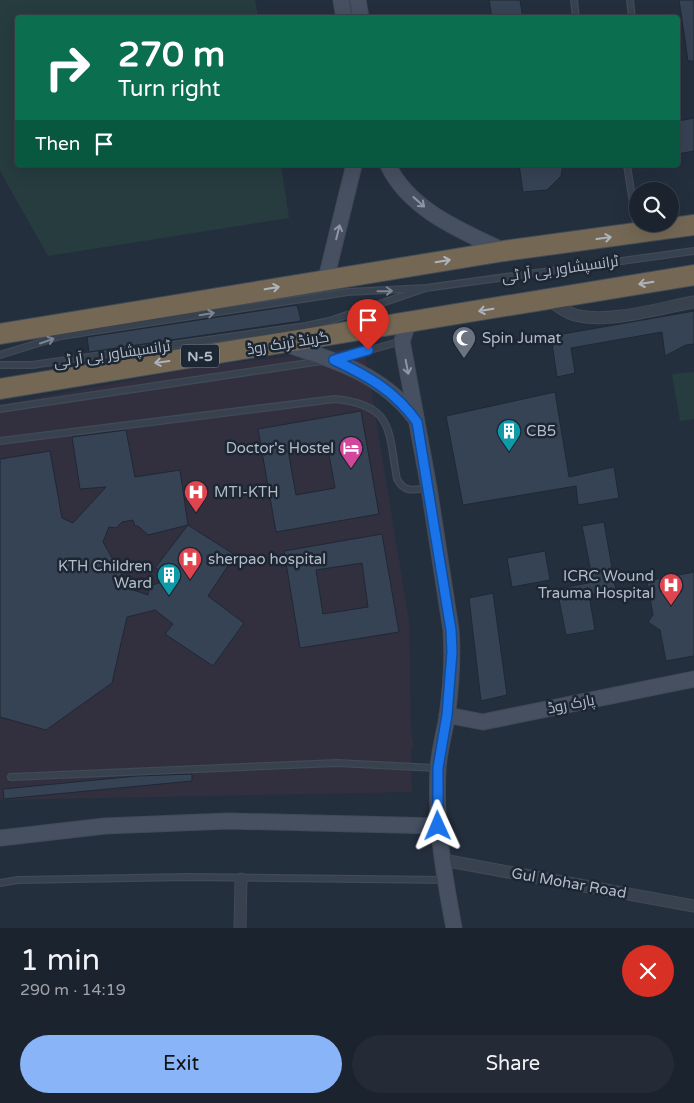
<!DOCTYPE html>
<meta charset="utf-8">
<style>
:root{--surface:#1b232e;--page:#242b36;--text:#f1f3f6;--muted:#a0a4aa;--line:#39404a;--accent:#8ab4f8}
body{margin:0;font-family:"Varela Round",Cairo,sans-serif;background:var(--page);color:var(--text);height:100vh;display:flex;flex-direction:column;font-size:19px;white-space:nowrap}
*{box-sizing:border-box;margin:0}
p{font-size:16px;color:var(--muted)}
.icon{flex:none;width:28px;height:28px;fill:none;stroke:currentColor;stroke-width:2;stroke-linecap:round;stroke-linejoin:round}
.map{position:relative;height:928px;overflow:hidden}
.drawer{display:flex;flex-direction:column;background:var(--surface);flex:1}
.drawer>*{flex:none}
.top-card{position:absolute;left:15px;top:15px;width:665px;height:152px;border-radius:5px;box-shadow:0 5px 20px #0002,0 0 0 1px var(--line);background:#0b6e4f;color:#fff;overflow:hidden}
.tools{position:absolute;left:629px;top:182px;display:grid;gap:10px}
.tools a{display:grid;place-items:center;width:50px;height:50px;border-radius:50%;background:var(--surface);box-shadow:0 5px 20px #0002,0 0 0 1px var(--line);font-size:25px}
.pin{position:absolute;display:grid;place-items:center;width:42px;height:42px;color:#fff;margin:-51px -21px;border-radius:50% 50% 50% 0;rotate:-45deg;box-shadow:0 0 5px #0007}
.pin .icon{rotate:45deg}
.me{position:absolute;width:55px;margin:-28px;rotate:359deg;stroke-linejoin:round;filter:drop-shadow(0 0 4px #0008)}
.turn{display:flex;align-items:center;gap:18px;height:105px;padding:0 20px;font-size:22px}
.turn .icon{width:65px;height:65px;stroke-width:2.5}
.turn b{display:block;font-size:35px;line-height:42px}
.then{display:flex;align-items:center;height:48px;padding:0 20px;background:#0003;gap:10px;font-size:19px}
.round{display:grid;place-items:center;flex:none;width:52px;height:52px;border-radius:26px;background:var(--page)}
.summary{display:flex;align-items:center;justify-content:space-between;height:85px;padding:0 20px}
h1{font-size:30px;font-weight:600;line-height:38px}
.cta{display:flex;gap:10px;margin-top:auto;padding:10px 20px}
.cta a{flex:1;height:58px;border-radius:30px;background:var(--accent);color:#111;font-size:20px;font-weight:600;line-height:58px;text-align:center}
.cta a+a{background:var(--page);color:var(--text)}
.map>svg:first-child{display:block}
.medical{fill:#32303f}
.green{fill:#263c3f}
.building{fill:#364354;stroke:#1f2835;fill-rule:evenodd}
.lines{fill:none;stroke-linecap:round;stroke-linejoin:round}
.lane-casing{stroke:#414a57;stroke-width:8}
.street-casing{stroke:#414a57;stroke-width:13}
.secondary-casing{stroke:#414a57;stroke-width:17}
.highway-casing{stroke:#434c59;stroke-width:22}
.lane{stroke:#38414e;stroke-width:5.5}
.street{stroke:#38414e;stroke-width:11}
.secondary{stroke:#465061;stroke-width:15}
.highway{stroke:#746855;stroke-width:20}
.oneway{stroke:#8e96a5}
.oneway2{stroke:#aeb4bd}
.oneway3{stroke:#7c8592}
.route-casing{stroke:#114b97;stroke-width:12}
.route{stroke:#1a73e8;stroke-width:9}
.labels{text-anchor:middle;stroke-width:5;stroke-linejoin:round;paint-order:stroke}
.shield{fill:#1d2633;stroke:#878f9c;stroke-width:1}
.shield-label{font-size:14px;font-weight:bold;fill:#b4bcc9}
.street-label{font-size:15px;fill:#b4bcc9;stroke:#1d2633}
.poi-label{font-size:15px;fill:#b4bcc9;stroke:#1d2633;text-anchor:start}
</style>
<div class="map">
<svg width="694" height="928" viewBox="0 0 694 928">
<rect width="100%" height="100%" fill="#242f3e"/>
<path class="medical" d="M364,347L409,621L411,733L414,748L411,749L412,792L0,800V405L200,367Z"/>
<g class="green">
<path d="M0,0H255L258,17L18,18V165H281L289,218L48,256L0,171Z"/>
<path d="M694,372V419L680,421L672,374Z"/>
</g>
<g class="building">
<path d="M489,0H520L523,18H492Z"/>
<path d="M679,0H694V61H688Z"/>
<path d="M694,118V151L678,154V121Z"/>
<path d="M519,165H563L561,176L547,190L523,192Z"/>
<path d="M297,305L301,321L89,352L87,337Z"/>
<path d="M694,311V344L686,345L665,356L662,332L571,348L575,373L557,377L551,336Z"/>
<path d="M555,392L569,477L614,467L619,498L578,505L576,486L463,505L446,416Z"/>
<path d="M361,411L379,514L276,532L258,429ZM327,443L335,488L296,495L288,450Z"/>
<path d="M126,430L135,477L180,470L188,525L235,555L208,596L244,623L213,666L165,634L173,624L155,610L127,617L112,683L46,730L0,717V459L50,451L62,518L73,523L106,487L80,489L72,437ZM133,520L135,526H138L148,535L188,525L155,568L176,578L149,586L148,595L130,589L103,542L109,527L116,528L122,522Z"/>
<path d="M604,522L616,591L589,595L595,630L566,635L557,589L593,582L582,526Z"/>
<path d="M382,534L399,632L300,648L284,551ZM362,563L368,607L323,614L316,570Z"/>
<path d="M545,551L550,580L512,587L507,558Z"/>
<path d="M694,572V656L666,661L660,630L648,622L653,615L647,581Z"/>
<path d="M493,593L507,695L481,701L469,598Z"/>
<path d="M192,774V781L4,799L3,789L137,776Z"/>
</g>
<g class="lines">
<g class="lane-casing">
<g id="lane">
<path d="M574,0L576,18"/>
<path d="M630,0L632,18"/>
<path d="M627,165L637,229"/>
<path d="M426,288L694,251"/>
<path d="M0,355L61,336L348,292L426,288L329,321L306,326L32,365H0"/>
<path d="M338,359L402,341"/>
<path d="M0,409L322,361"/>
<path d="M0,441L335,399C394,405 388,430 397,479C405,493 413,490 427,488"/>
<path d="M11,777L337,763L436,768"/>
<path d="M0,883L18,880L188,877L445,880"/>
</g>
</g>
<g class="street-casing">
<g id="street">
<path d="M549,299C557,306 565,312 575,315C609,324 660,308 694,302"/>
<path d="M443,860L694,906"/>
<path d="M240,928L241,879"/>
</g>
</g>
<g class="secondary-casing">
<g id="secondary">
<path d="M341,0L344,18"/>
<path d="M358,0L361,18"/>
<path d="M388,165C409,210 462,231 504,251"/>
<path d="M326,279L354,165"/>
<path d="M412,322L406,329L402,341L429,488L451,630C453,658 451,688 447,717C444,734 439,752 438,769C435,823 444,875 454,928"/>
<path d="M285,344C335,360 383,375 415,418"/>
<path d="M447,715L483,722L694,679"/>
<path d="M0,838L105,826L228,821L438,826"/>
</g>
</g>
<g class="highway-casing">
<g id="highway">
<path d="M0,334L504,251L694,225"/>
<path d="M0,389L694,275"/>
</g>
</g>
<use href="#lane" class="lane"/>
<use href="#street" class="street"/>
<use href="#secondary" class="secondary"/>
<use href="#highway" class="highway"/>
</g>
<defs><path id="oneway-shaft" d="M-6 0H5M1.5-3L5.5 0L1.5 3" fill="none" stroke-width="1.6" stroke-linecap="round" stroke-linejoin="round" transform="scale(1.25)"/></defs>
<g class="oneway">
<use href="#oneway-shaft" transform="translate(419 202) rotate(42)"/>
<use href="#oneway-shaft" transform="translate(338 232) rotate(-76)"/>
<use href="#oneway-shaft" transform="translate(407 367) rotate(79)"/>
</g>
<g class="oneway2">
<use href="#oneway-shaft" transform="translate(604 238) rotate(-8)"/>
<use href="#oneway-shaft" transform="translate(443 261) rotate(-9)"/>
<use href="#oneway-shaft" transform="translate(646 283) rotate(171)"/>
<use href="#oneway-shaft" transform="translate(272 288) rotate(-10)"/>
<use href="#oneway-shaft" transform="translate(486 310) rotate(170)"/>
<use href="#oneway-shaft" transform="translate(162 362) rotate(172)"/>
</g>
<g class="oneway3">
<use href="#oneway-shaft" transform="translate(385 291) rotate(-1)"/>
<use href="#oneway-shaft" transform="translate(207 314) rotate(-9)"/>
<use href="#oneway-shaft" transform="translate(47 341) rotate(-19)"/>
</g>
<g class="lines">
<g class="route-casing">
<path id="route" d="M368,350L334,360C368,376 395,391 417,422L451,630L452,652L447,715L438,768V826"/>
</g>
<use href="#route" class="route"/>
</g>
<defs>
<g id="mosque-pin" transform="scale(1.25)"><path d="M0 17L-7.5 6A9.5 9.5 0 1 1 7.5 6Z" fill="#6b7280" stroke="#1d2633"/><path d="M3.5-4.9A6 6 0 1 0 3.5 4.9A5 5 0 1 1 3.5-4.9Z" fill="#fff"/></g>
<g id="building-pin" transform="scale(1.25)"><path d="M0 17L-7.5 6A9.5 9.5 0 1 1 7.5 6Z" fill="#0f9aa8" stroke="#1d2633"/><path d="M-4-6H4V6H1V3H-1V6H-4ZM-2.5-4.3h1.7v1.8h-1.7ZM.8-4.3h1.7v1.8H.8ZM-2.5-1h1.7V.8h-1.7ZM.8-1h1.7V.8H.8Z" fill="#fff"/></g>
<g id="hotel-pin" transform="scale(1.25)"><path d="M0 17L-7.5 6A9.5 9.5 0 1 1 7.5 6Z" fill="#d1479c" stroke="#1d2633"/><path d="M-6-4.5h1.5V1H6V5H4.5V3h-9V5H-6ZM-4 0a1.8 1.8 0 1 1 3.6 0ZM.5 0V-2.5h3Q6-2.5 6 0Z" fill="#fff"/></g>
<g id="hospital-pin" transform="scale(1.25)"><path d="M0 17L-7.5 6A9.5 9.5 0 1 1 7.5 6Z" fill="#e0444e" stroke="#1d2633"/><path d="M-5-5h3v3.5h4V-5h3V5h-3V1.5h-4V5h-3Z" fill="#fff"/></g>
</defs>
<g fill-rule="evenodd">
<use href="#mosque-pin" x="464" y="338"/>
<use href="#building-pin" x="509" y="431"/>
<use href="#hotel-pin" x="351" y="448"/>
<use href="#hospital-pin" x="196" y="492"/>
<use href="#hospital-pin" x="190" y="559"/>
<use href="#building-pin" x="169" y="575"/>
<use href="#hospital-pin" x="671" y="585"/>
</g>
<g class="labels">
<rect class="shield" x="181" y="344.5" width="38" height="23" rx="4"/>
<g class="shield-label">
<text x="200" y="361">N-5</text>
</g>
<g class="street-label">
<text transform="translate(560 269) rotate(-8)" y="5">ٹرانسپشاور بی آر ٹی</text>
<text transform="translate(288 343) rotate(-9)" y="5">گرینڈ ٹرنک روڈ</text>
<text transform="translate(112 354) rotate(-8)" y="5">ٹرانسپشاور بی آر ٹی</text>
<text transform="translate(571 704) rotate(-11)" y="5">پارک روڈ</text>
<text transform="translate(569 883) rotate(10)" y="5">Gul Mohar Road</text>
</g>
<g class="poi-label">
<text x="482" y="343">Spin Jumat</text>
<text x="526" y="436">CB5</text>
<text x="334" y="453" text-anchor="end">Doctor's Hostel</text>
<text x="214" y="497">MTI-KTH</text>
<text x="208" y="564">sherpao hospital</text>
<text x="152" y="571" text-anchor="end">KTH Children<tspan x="152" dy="17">Ward</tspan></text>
<text x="654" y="581" text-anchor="end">ICRC Wound<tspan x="654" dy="17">Trauma Hospital</tspan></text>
</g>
</g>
</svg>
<div class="tools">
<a><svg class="icon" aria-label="search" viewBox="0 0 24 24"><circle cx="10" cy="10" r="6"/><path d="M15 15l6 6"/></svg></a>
</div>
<div class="pin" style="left:368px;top:350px;background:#d93025"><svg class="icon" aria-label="arrive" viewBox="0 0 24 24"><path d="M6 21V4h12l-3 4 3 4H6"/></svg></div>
<svg class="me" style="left:438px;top:826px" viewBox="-20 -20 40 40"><path d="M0-17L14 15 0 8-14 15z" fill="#1a73e8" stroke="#fff" stroke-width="4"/></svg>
<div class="top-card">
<div class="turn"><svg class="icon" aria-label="right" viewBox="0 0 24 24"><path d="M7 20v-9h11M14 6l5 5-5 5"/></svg><div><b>270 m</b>Turn right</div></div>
<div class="then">Then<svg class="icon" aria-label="arrive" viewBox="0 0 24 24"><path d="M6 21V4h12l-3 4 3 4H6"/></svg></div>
</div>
</div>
<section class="drawer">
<div class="summary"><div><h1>1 min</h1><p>290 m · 14:19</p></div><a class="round" style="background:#d93025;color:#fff"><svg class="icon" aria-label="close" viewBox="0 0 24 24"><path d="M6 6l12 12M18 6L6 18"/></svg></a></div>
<div class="cta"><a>Exit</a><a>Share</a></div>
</section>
